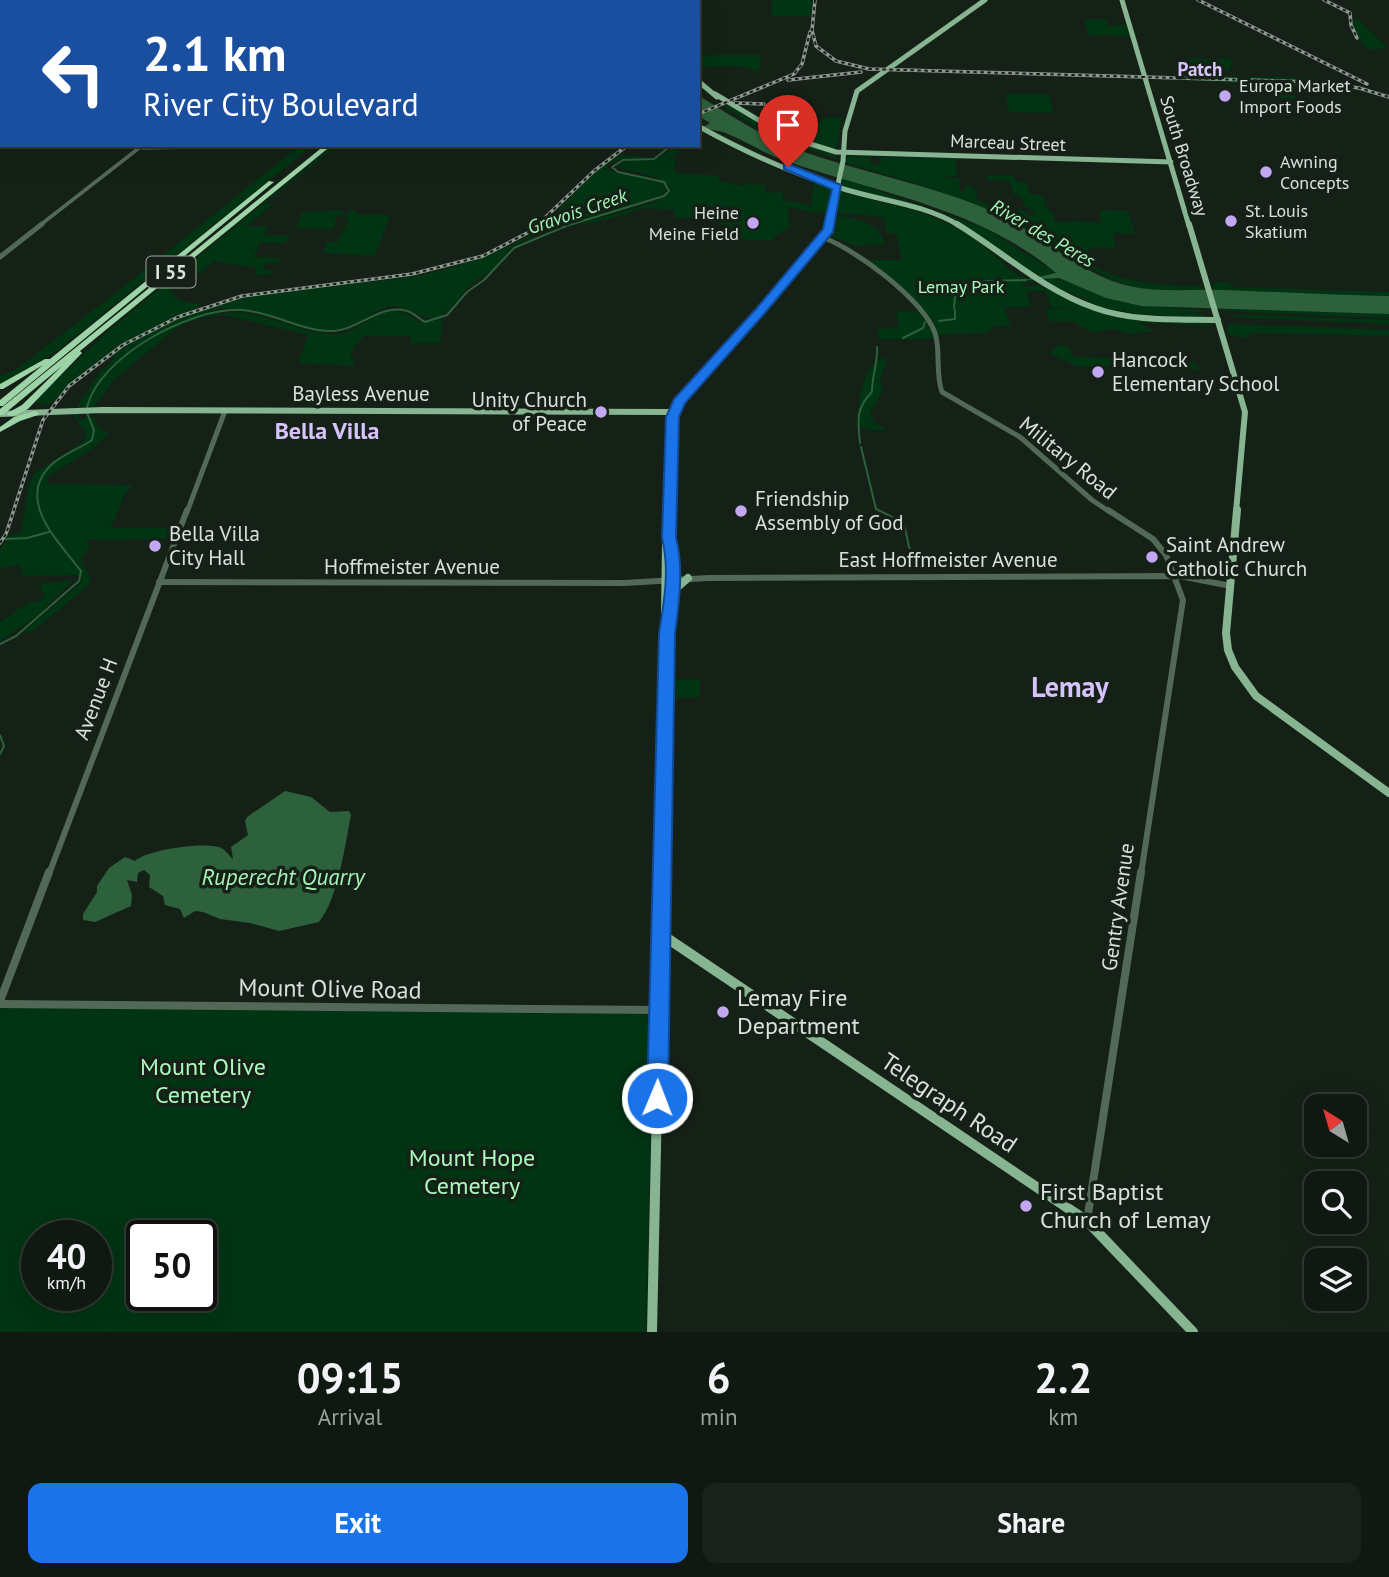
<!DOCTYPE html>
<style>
:root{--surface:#101911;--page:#19221a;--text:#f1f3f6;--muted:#9ca09f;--line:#303831;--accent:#1a73e8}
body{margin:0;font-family:"PT Sans",sans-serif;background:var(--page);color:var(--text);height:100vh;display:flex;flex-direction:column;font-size:26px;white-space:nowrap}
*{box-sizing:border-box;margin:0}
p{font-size:23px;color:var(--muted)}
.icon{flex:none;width:38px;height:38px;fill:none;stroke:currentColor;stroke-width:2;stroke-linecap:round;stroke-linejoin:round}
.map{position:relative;height:1332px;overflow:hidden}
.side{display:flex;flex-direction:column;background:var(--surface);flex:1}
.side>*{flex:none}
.top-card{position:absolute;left:0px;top:0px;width:700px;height:147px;box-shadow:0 7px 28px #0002,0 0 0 2px var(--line);background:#1a4fa0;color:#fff;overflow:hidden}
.needle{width:46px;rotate:323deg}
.fabs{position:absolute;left:1304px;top:1094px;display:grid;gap:14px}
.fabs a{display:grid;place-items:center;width:63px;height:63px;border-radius:14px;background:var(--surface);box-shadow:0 7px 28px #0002,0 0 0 2px var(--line);font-size:35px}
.speed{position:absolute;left:21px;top:1220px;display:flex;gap:14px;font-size:35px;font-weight:700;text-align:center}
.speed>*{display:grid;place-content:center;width:91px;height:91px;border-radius:50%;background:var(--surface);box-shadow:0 7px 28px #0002,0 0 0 2px var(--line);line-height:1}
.speed small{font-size:18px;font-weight:400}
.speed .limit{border:4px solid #111;border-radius:10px;background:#fff;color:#111}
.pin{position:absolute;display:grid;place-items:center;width:60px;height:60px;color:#fff;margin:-72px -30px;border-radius:50% 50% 50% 0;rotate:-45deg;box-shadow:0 0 7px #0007}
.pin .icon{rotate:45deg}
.me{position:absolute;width:77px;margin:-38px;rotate:1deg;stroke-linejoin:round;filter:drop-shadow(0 0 5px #0008)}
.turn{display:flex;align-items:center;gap:24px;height:147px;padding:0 28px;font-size:32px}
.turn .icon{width:91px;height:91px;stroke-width:2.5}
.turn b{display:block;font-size:49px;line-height:60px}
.eta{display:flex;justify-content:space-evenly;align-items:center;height:119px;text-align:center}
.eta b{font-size:42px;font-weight:800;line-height:49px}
.button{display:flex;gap:14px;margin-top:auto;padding:14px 28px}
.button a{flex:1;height:80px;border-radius:14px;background:var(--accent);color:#fff;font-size:28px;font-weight:800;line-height:80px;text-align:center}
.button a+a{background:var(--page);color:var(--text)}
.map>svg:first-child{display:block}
.green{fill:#003413;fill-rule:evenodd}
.water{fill:#2d613b}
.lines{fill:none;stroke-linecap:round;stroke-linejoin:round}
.stream{stroke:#2d613b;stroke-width:2}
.minor-far3{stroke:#536957;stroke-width:3.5}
.minor-far2{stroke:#536957;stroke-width:5}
.minor-far1{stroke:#536957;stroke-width:6}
.minor{stroke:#536957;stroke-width:8}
.major-far3{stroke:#88b591;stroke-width:5}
.major-far2{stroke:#88b591;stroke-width:6}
.major-far1{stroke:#88b591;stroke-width:8}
.major{stroke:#88b591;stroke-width:10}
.highway{fill:#9cd4a8;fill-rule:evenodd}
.rail-casing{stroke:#8e9890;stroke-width:3.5}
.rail{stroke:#152117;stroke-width:2;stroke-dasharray:3.5;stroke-linecap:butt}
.route{fill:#1a73e8;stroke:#114b97;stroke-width:2}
.poi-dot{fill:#c3a7f2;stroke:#152117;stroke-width:2.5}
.labels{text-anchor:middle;stroke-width:7;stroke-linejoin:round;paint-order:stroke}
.far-poi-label{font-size:18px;fill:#d9e1da;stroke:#152117;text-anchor:start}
.far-street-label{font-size:18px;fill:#d9e1da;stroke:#152117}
.far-park-label{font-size:18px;fill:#abfabd;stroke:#152117}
.far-neighbourhood-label{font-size:19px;font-weight:bold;fill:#d7c3fb;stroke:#152117}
.far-water-label{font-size:19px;font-style:italic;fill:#a6f4b7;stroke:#152117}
.shield{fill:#152117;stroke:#9ea7a0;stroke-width:2}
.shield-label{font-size:19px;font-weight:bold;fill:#d9e1da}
.poi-label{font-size:21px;fill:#d9e1da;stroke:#152117;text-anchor:start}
.street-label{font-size:21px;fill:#d9e1da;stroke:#152117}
.water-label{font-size:23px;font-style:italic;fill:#a6f4b7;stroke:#152117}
.quarter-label{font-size:24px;font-weight:bold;fill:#d7c3fb;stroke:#152117}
.near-street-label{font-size:24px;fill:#d9e1da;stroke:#152117}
.near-poi-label{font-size:24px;fill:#d9e1da;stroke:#152117;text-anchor:start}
.near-park-label{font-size:24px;fill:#abfabd;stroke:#152117}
.district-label{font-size:28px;font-weight:bold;fill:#d7c3fb;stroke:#152117}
</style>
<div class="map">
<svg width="1389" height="1332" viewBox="0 0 1389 1332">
<rect width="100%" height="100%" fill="#152117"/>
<g class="green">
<path d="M772,0H812L811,16H771Z"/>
<path d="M1356,17L1387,47L1382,49H1366L1352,26Z"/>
<path d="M1084,19H1107V26L1126,25L1129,36L1089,35Z"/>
<path d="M698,55H761L759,74C749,62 715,68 698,67Z"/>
<path d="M1189,58L1231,59V68L1218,76L1312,78L1313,81L1171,77L1193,74Z"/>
<path d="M1152,78L1327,84L1382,97L1360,92L1293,86L1291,88L1297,99L1276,98L1270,85Z"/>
<path d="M1006,94H1049L1053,113L1009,112Z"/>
<path d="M732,103L777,126L794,131L810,129L825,118L842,117L837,147L833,148L789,136Z"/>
<path d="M726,105L785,138L837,155H833L837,159L778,140L722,106Z"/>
<path d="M676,145H681L676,157L668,158L676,160L674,168L677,173L719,176V181L744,186L745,184L766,185L765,192L783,193V200L808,204L810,209L814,182H816C856,200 900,202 940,220C968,232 990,249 1010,270C1015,274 1027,278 1034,282L1022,284L1024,287L1039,285L1083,307L1117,318L1207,323L1212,326L1139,322L1154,331L1129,334L1111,329L1093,333L1074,322L1049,321L1045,309L1078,307H1051L1046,291H1026L1031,307H1004L1011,325L994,326L987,333L934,335V339H879L877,329L899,328L896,312L921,311L868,260H902L896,233H886L883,217L836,213L838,197H830L827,215L814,209L820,214L787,207L789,225L791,227L773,237L774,240H747L720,224L715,218H675L674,210L644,208L607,220L571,226L653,203L668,195L671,188L658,178L616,167C635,152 648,172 676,145Z"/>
<path d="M299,146H312L58,350L0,385V377L19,367L117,292Z"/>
<path d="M333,146H337L265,204L272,205L247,226H269L264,235H290L286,243H260L254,257L281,258L279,263H266L263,270L272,271L271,274L255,275L256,268L214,261L199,274H193L170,290C175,301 188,303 200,304L195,307H200C137,331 96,358 49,405L36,403V399L107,332Z"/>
<path d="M617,154L647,158L621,159L608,164V170L661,183L666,188L664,193C624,215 575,219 533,237C525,241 511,245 506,253C502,259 499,264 493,269C485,276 474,280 467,288C459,298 453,308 442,315C425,326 410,305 392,306C372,309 361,327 340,330C293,336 258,297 205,312C218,315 234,311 248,313C278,319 307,335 338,334C360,332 375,308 397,311C407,313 413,319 421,323L443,319L440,343H410L411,336H364L354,347L350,358L355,362L353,366L298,363L308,335L225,315L203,317L179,326L114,380L94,407H77L99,373L114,359L110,356C166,314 235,296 304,288C354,282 403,282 452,267C477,260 503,250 526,237C536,230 545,219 555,214C567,208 590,207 602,211L607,207L558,210L597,168Z"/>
<path d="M847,156L871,157L870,164L880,165L881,160L876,157L956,158L957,176L944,177L950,179L959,177L960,191H965V184L978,190L976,200L1004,210H1023L1031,216L1036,214L1023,204L1021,196L1014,195L1009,181L988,180L985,176L1012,175L1016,181L1027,182L1029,194L1043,195L1045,204L1055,218L1053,220L1054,222L1080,221L1101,223L1099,210L1128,211L1135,234L1113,233L1116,248L1089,247L1090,264C1124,285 1163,285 1202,286L1203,290C1108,303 1074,249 998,214C950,192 897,178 846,163Z"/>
<path d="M842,178L987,229L1056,273L1037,277L965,226L842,186Z"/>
<path d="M344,210L343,215L337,216L333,229L296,228L302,212Z"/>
<path d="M350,210H355V214L390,215L375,256L323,253L327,242H337L349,220L344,219Z"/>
<path d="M837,216C856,218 880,223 885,244L855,246L832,237L833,231H840L835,229Z"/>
<path d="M1054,277L1124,303L1210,311L1174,314L1197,313L1208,317H1204L1143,315L1103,308L1040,279Z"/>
<path d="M1228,282L1233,287L1389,292V296L1214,290L1212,283Z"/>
<path d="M1220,309L1389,314V318L1221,311Z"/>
<path d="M1221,314L1389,320V324L1228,317H1225L1246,315Z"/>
<path d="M1230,324L1389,330V336L1256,333L1250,334L1248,338L1228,335L1226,327Z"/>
<path d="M1059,345L1069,347L1073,356L1104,358L1158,356L1195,363L1200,369L1194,370L1182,364L1077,367L1049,353Z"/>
<path d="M883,357L887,361L880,379L883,391L870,413L874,423L888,429L872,430L860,427C856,404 861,369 883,357Z"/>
<path d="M73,413L77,414L81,421L84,418L94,417L99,428L109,434L92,449L49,476L47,484L133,485L126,492L111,528H178L174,539L85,540L90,545L81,560L91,579L89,585L29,634L24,631L80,584L82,577L76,575L24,576L19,565L0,568V550L10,535L21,533L29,483L36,472L83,442L86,435Z"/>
<path d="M73,580L38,615L0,641V622L29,602H39L45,594L40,589L41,584Z"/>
<path d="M700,679V697L671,698V680Z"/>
<path d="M0,1006L645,1013L653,1028L646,1332H0ZM37,1236H96V1295H37ZM142,1236H201V1295H142Z"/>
</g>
<g class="water">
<path d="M698,95C729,115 762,136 796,149C861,173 930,184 994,212C1041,233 1078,274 1129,286C1161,293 1192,289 1224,290C1279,292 1334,295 1389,296V314L1141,306L1106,298L1059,278L1024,280L1056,273C980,208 877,193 786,161C765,154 748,142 728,134C720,130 711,131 703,127L710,123L698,116Z"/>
<path d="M285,791L311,797L330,812L349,811L351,815C345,845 338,899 319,922L279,931L250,923L220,919L203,912L195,911L184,918L180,909L165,905L163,896L149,887L150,875L144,870L138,873L137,882L127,880L132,895L131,906L95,922L83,920V914L97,892V886L109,868L125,857L135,861C146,850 206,841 221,848C226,850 229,856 233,859L231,847L248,835L245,821L247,817Z"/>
</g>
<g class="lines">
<g class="stream">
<path d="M954,308L955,297L965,291V287L984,281L1026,280"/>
<path d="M939,321L955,319V310"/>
<path d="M903,338L923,328L925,322"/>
<path d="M87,407C100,356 191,307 242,310C273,312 300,331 331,331C358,331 380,303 407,311C414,313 419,319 425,322L447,315L467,292L484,280L514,248L566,226L664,196L669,191L664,182L618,172L612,167L623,160L654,159L672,145"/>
<path d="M860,443C858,421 855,409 872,392C872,375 878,363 877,347"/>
<path d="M861,447L876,509L904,523L909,547L918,564"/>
<path d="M6,539L27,538L49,532"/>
<path d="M0,644L16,636L79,581L81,571C60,543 15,501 50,466C61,455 79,449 92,440L94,430L87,413"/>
<path d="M0,735L4,746L0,754"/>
</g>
<g class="minor-far3">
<path d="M129,145L144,148L276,145"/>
<path d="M288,145H307"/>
<path d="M397,145H451"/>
<path d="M39,226L139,148"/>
</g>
<g class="minor-far2">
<path d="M824,238C857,250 923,300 935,333C941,351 935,373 942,392L1020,437L1092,500L1110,512"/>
<path d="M0,257L42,224"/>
<path d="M187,512L225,411"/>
</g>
<g class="minor-far1">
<path d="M1108,510L1153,539L1166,555L1183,600L1141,874"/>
<path d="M159,582L625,583L708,578L1180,576L1231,586"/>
<path d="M49,874L187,510"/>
</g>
<g class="minor">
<path d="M0,1001L49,872"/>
<path d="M0,1004L659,1010"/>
<path d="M1087,1221L1141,872"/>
</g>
<g class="major-far3">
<path d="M533,0L548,2"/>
<path d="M1122,0L1189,226"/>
<path d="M438,2L454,0"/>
<path d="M698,81L717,97"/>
<path d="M715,94L785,136L836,152L1171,162"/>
<path d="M0,122L2,119"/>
<path d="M698,126C745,152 794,175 847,190C884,201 926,205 960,226"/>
<path d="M829,226L843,161L845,131L857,91L985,0"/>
</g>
<g class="major-far2">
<path d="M957,224C1003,252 1043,290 1095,308C1133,322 1178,319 1218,320"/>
<path d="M1189,224L1245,412L1236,512"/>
<path d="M0,414L102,410L673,412"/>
<path d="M670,512L673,412L683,396L827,233L829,224"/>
</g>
<g class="major-far1">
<path d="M1237,510L1226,633L1228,650L1235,667L1256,696L1389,793"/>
<path d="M673,591L688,578"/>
<path d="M668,622L674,580L669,538"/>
<path d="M662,874L668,622L665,614L666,545L669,538L670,510"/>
</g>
<g class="major">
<path d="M661,934L1087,1221L1193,1332"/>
<path d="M652,1332L662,872"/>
</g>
<g class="highway">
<path d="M665,0H672L670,2H662Z"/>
<path d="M686,0H692L690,2H683Z"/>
<path d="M325,145H332L80,351L82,353L81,354L28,409L13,416H10L6,414L22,405L62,366L3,415H0V409Z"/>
<path d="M269,181L274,182L3,406H0V400L43,365L3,389H0V384L45,359H50Z"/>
<path d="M35,411L39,413L38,415L20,421L0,432V427L14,417Z"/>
</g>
<g class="rail-casing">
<g id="rail">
<path d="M815,0L812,30L816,46L836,61L869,69L1315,82L1359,88L1389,97"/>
<path d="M1198,0L1367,84"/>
<path d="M1324,0L1350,13L1351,25L1357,38"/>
<path d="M788,80L861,72"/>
<path d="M735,103L764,104"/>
<path d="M698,114L794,74L802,64L810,32"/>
<path d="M0,543L6,534L43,420L69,386L123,345L178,317L242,296L412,274L483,256L531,231L594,171L628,145"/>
</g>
</g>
<use href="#rail" class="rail"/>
</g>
<path class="route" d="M784,165H791L841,185L833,232L764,314L685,403L679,417L676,538C684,569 679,602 675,634L668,1098L665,1105L657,1108L650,1105L647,1098L659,634C664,602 670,570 662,538L666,417L674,399L756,309L823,229L832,189L784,169Z"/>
<g class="poi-dot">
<circle cx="1225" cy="96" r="7"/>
<circle cx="1266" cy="172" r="7"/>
<circle cx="1231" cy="221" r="7"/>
<circle cx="753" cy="223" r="7"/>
<circle cx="1098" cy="372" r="7"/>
<circle cx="601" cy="412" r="7"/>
<circle cx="741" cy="511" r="7"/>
<circle cx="155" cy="546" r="7"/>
<circle cx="1152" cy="557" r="7"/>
<circle cx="723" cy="1012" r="7"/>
<circle cx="1026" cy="1206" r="7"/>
</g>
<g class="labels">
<g class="far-poi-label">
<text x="1239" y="92">Europa Market<tspan x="1239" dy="21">Import Foods</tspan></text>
<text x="1280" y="168">Awning<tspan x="1280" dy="21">Concepts</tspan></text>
<text x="1245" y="217">St. Louis<tspan x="1245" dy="21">Skatium</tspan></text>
<text x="739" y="219" text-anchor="end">Heine<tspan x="739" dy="21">Meine Field</tspan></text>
</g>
<g class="far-street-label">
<text transform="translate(1008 143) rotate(2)" y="6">Marceau Street</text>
<text transform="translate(1184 156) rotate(73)" y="6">South Broadway</text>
</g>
<g class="far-park-label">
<text x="961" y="293">Lemay Park</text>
</g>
<g class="far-neighbourhood-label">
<text x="1200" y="76">Patch</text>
</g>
<g class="far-water-label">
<text transform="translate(577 211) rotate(-19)" y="7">Gravois Creek</text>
<text transform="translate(1043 233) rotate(30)" y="7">River des Peres</text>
</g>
<rect class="shield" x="146.5" y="256.5" width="49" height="31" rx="5"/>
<g class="shield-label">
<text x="171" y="279">I 55</text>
</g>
<g class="poi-label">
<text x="1112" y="367">Hancock<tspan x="1112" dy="24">Elementary School</tspan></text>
<text x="587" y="407" text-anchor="end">Unity Church<tspan x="587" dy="24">of Peace</tspan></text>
<text x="755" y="506">Friendship<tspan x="755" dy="24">Assembly of God</tspan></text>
<text x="169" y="541">Bella Villa<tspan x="169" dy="24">City Hall</tspan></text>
<text x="1166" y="552">Saint Andrew<tspan x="1166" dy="24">Catholic Church</tspan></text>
</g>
<g class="street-label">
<text x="361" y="401">Bayless Avenue</text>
<text transform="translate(1068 458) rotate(39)" y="7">Military Road</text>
<text x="948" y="567">East Hoffmeister Avenue</text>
<text x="412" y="574">Hoffmeister Avenue</text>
<text transform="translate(96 699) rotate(-69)" y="7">Avenue H</text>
<text transform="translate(1118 907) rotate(-82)" y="7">Gentry Avenue</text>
</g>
<g class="water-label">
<text x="283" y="885">Ruperecht Quarry</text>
</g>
<g class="quarter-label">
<text x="327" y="439">Bella Villa</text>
</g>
<g class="near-street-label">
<text transform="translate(330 989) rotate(1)" y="8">Mount Olive Road</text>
<text transform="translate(949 1103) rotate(34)" y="8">Telegraph Road</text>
</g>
<g class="near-poi-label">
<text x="737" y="1006">Lemay Fire<tspan x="737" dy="28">Department</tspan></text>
<text x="1040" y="1200">First Baptist<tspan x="1040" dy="28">Church of Lemay</tspan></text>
</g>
<g class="near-park-label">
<text x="203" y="1075">Mount Olive<tspan x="203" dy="28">Cemetery</tspan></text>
<text x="472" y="1166">Mount Hope<tspan x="472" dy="28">Cemetery</tspan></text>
</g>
<g class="district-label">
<text x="1070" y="697">Lemay</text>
</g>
</g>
</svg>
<div class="fabs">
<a><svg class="needle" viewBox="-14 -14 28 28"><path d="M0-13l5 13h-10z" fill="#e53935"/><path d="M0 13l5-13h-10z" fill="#9ca09f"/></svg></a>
<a><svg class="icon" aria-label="search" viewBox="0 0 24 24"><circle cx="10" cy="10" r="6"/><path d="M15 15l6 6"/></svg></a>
<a><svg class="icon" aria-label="layers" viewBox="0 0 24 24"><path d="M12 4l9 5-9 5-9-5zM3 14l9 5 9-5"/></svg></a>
</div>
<div class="speed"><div>40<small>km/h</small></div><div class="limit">50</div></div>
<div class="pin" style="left:788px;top:167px;background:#d93025"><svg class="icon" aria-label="arrive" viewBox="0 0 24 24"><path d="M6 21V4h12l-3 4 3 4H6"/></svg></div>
<svg class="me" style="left:657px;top:1098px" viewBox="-20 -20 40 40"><circle r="17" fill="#1a73e8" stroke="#fff" stroke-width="3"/><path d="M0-11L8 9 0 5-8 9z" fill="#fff"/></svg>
<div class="top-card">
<div class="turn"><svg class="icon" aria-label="left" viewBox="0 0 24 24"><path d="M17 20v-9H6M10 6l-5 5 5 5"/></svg><div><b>2.1 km</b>River City Boulevard</div></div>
</div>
</div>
<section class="side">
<div class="eta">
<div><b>09:15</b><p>Arrival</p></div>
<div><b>6</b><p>min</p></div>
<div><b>2.2</b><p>km</p></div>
</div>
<div class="button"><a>Exit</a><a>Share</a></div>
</section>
